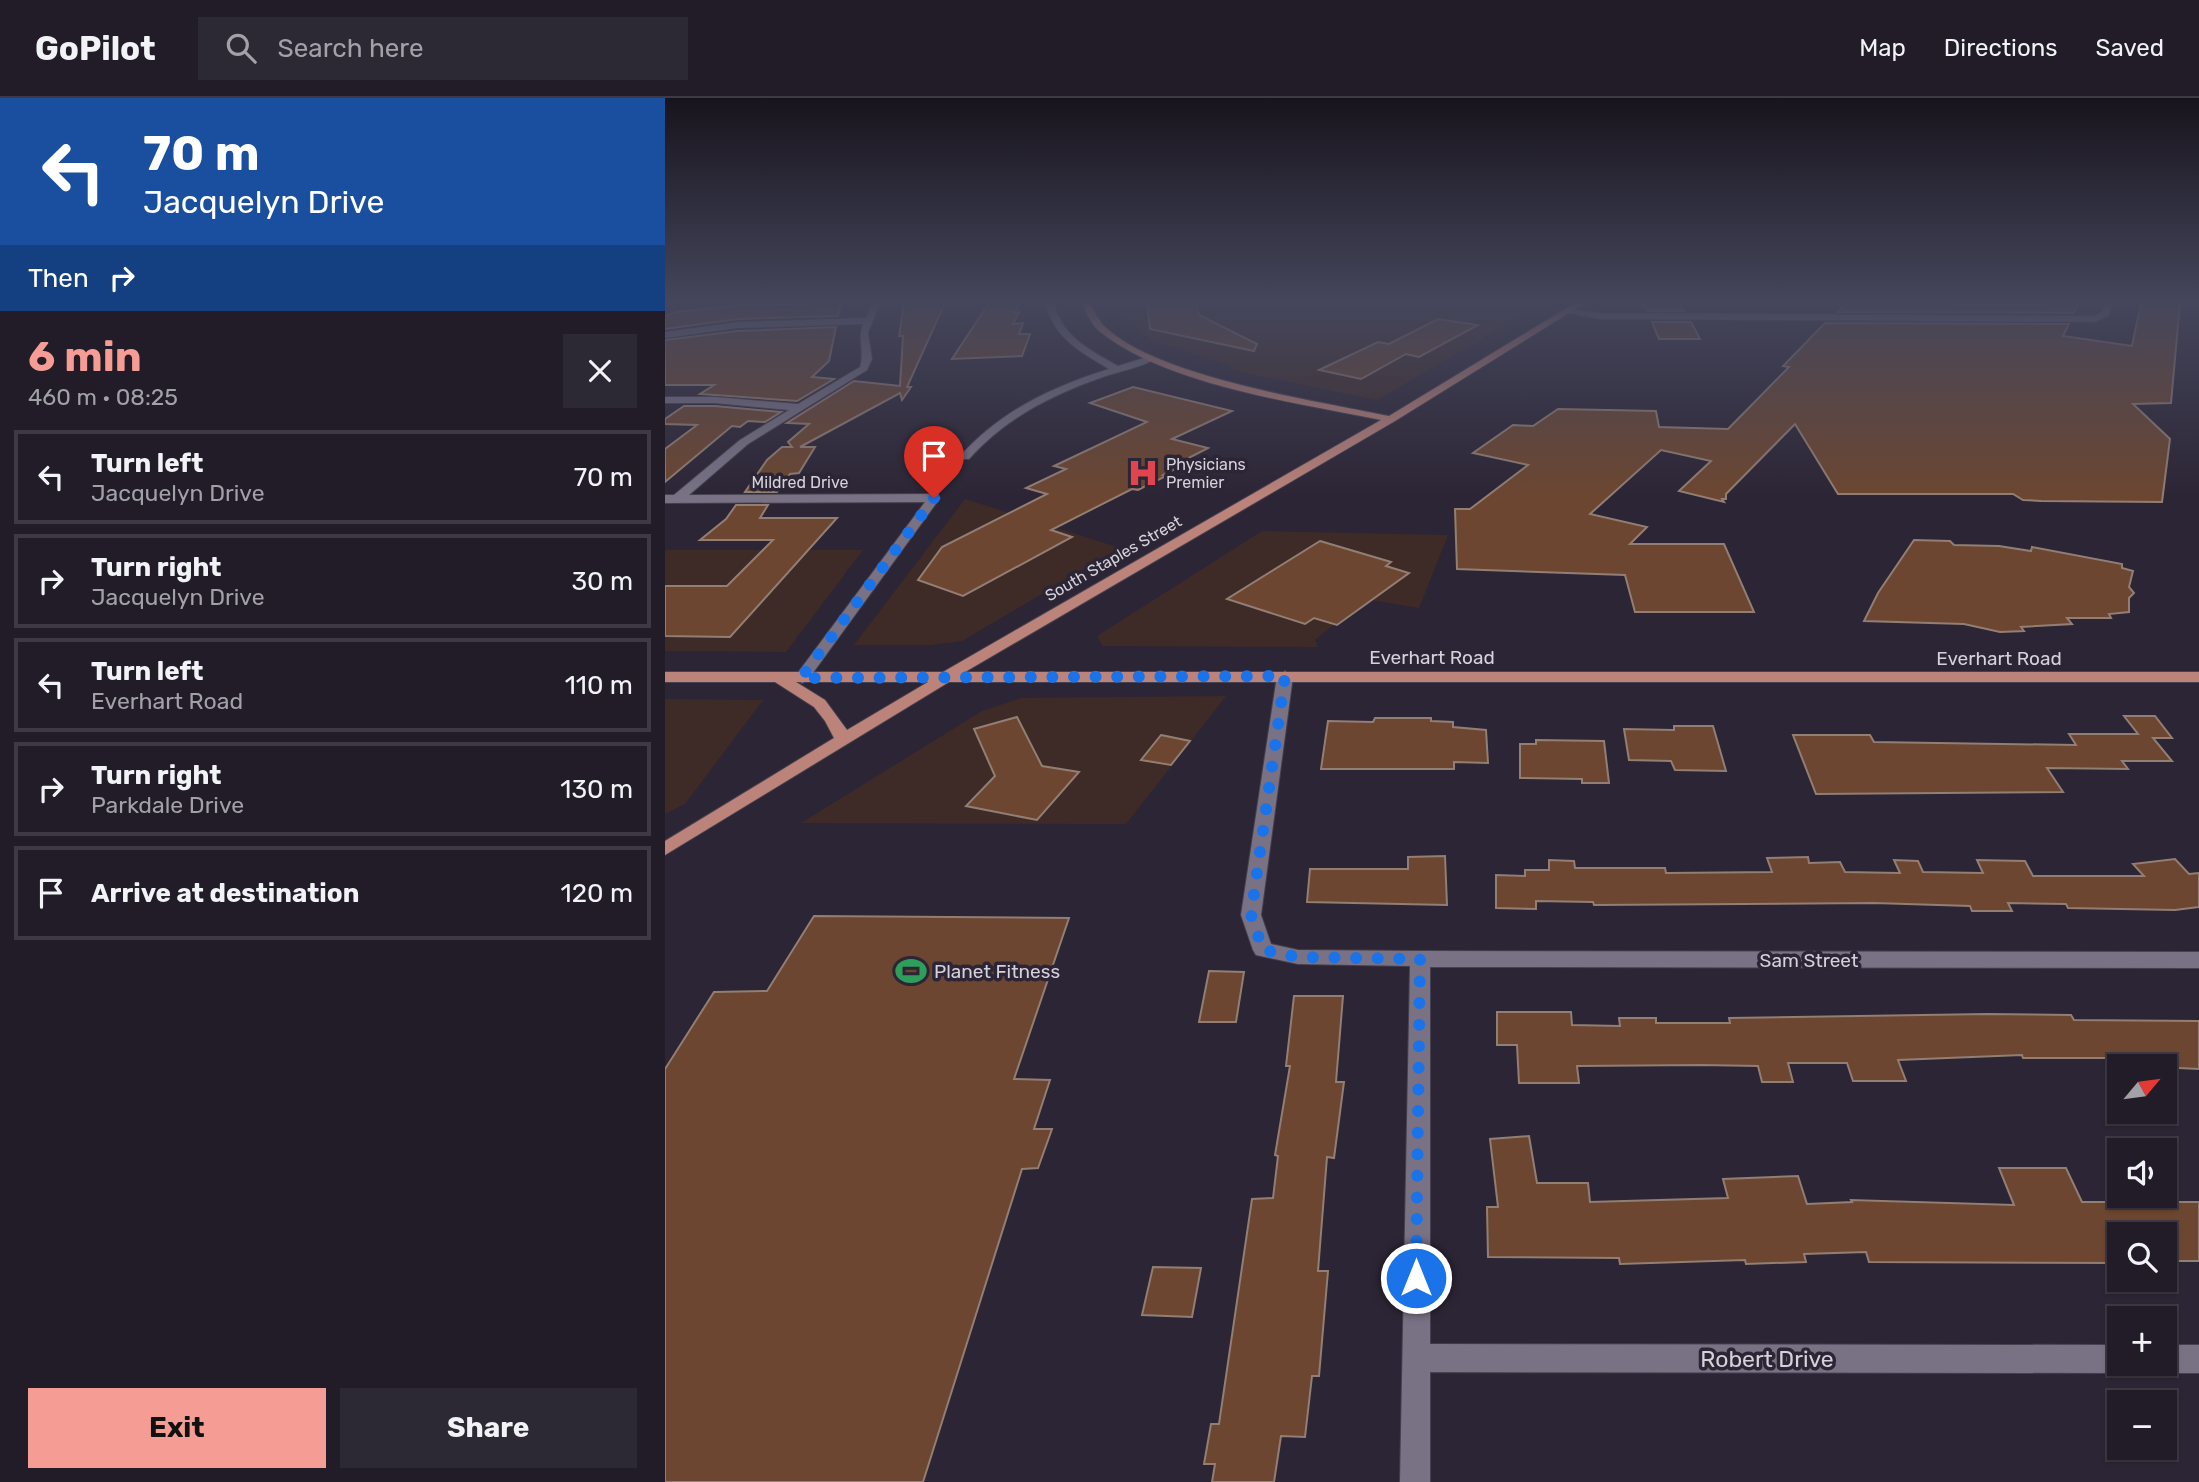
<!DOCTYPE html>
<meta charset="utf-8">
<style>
:root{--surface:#211c28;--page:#2d2934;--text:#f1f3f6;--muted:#a2a1a8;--line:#3e3a45;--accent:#f59c95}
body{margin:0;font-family:Rubik,sans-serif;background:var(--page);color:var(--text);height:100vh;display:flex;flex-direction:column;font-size:26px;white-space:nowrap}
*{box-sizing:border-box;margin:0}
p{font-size:23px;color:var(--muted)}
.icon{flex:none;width:38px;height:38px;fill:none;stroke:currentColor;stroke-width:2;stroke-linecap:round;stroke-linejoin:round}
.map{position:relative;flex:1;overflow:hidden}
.sheet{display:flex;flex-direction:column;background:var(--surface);width:665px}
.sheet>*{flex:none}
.guide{background:#1a4fa0;color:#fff;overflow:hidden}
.needle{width:46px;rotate:61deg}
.controls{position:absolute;left:1442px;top:956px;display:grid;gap:14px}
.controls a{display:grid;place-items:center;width:70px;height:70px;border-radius:0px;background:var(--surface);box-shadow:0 2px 5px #0004,0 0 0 2px var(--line);font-size:35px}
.pin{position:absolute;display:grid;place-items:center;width:60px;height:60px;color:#fff;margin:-72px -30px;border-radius:50% 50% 50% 0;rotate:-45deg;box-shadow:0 0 7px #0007}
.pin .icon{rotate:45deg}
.me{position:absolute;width:77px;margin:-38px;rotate:0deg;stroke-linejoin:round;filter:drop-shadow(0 0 5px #0008)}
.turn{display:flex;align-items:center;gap:24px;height:147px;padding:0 28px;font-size:32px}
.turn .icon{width:91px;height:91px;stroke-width:2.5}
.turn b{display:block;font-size:49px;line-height:60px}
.then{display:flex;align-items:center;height:66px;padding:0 28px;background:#0003;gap:14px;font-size:26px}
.round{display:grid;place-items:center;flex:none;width:74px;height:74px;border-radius:0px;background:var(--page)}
.summary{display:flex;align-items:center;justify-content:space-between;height:119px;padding:0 28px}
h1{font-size:42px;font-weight:700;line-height:52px;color:var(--accent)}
.action{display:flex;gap:14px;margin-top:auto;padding:14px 28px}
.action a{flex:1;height:80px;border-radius:0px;background:var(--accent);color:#111;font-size:28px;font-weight:700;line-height:80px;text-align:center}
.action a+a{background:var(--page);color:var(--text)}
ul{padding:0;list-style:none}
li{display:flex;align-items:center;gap:21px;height:94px;margin:0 14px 10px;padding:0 14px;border:4px solid var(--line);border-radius:0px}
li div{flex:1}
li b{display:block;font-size:26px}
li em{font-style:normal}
header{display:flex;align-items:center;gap:42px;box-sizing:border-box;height:98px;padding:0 35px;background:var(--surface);border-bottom:2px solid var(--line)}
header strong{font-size:33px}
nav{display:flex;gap:38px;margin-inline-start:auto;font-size:24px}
.search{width:490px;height:63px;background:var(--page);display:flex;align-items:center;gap:18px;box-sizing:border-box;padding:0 24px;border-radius:0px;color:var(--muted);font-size:26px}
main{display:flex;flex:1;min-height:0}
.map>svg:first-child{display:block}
.commercial{fill:#3e2b27}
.building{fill:#6c4631;stroke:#927e73;stroke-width:2}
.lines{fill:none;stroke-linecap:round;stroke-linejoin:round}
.minor-casing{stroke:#46414e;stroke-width:2}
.major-casing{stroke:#46414e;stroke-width:2}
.minor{fill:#797285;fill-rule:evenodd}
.major{fill:#bb837a;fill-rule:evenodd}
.route{stroke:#1a73e8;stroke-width:12;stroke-dasharray:0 21.6}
.labels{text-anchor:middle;stroke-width:7;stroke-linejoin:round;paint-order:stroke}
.far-poi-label{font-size:16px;fill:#d5d1db;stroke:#2c2535;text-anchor:start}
.far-street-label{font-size:16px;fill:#d5d1db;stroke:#2c2535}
.street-label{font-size:19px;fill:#d5d1db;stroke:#2c2535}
.poi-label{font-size:19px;fill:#d5d1db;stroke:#2c2535;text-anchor:start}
.near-street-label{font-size:23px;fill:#d5d1db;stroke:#2c2535}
</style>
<header>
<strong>GoPilot</strong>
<div class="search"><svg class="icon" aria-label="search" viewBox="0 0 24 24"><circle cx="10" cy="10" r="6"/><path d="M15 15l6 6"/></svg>Search here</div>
<nav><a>Map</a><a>Directions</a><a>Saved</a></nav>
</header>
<main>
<section class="sheet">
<div class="guide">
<div class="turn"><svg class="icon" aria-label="left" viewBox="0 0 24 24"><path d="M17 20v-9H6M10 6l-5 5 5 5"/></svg><div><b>70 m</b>Jacquelyn Drive</div></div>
<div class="then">Then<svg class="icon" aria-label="right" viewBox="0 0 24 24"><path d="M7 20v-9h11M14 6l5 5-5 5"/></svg></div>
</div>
<div class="summary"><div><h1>6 min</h1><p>460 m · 08:25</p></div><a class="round"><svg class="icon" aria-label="close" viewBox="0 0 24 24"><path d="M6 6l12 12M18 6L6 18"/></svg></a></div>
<ul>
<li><svg class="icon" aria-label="left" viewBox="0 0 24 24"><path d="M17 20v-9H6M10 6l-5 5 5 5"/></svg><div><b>Turn left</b><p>Jacquelyn Drive</p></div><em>70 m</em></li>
<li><svg class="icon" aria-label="right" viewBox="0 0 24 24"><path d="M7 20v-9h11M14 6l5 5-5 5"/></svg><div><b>Turn right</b><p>Jacquelyn Drive</p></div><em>30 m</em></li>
<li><svg class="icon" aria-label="left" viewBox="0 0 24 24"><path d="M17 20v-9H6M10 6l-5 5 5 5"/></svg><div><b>Turn left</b><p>Everhart Road</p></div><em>110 m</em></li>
<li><svg class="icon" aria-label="right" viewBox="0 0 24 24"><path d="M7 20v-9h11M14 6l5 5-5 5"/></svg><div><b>Turn right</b><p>Parkdale Drive</p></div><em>130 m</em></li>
<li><svg class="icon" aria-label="arrive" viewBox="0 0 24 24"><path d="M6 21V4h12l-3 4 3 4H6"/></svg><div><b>Arrive at destination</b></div><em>120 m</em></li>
</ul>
<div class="action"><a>Exit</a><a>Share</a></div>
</section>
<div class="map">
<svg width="1534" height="1384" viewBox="0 0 1534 1384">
<rect width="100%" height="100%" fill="#2c2535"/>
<g class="commercial">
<path d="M449,205H879L712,302L566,272L569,269L485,241L454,216Z"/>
<path d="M949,205H1246L1238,214L942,212Z"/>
<path d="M300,401L455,450L297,543L266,547H189Z"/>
<path d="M597,433L783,437L754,510L700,501L650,542L653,549L438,548L432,538Z"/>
<path d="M0,452H198L121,554L0,553Z"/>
<path d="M561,598L461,726L136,725L317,613L356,600Z"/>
<path d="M0,601L98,602L20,706L0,716Z"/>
</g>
<g class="building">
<path d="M176,205L173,218L73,221L0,231V218L10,214L76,207Z"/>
<path d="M239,205H280L242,289H246L237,302L235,295L135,349H150L134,375L125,376L112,394H80L102,362L117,349H127L123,344L144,326L122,325L189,283L235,288L238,238H234Z"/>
<path d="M324,205H355L349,215L354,214L348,226L358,225L354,236H365L357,258L287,261Z"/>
<path d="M482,205H532L534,217L592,246L589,253L485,231Z"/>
<path d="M978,205H1014L1019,213H982Z"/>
<path d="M1182,205L1381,207L1382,205H1414L1409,215L1172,214Z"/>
<path d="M1476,205H1515L1506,305L1468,306L1505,341L1497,404L1376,403L1358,402L1348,396H1173L1130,326L1061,396V401H1057L1059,404L1014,393L1046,363L996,352L925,416L982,429L965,446H1059L1089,514H970L960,477L792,471L790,411H805L863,367L808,355L848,327L868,328L893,311L991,313L994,329L1063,331L1124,269L1118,268L1160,225L1404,226L1398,238L1467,248Z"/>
<path d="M773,221L813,227L754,259L741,256L696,281L654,272L713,244L724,246Z"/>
<path d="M987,224H1026L1035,241H994Z"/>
<path d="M171,229L164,263L147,279L169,281L132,303L35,296L49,287H0V242L73,233Z"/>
<path d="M468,289L567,313L507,341L543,350L508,368L512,370L498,377L501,378L473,392L467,391L386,432L407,439L298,498L253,482L277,449L382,396L361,390L401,371L389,368L482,324L425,305Z"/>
<path d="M19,308H50L116,314L100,324L83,323L75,329L67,328L0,384V351L32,327L0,326V321Z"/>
<path d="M71,407H103L95,420H172L65,539L0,538V488H62L108,442H35L61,421Z"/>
<path d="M1249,442L1285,443L1289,447L1334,448L1366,453L1367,449L1457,466V470L1468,473L1464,489L1469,495L1464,500V514L1444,516L1446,520H1402L1407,526L1356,529L1359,533L1335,534L1299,526L1199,523L1213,495Z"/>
<path d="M655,443L726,464L721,468L744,475L672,527L649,520L640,526L562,501Z"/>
<path d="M1459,618H1490L1507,640H1488L1507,663H1457L1463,671L1382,670L1398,694L1151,696L1128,637H1205L1209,644L1411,647L1404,636H1473Z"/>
<path d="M352,619L377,668L414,674L372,722L301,708L330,678L309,631Z"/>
<path d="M710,620H766V623L788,624V629L821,632L823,665L789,664V671H656L663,623L708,624Z"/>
<path d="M1009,628H1048L1061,673L1010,672L1006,663L964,662L959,631L1009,632Z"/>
<path d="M496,637L525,643L506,667L476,662Z"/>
<path d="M871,642L939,643L944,685H917V681L855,680V646H871Z"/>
<path d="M780,758L782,807L642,804L645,771H743V759Z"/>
<path d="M1143,759L1144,765L1175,764L1180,774L1235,775L1229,762L1253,763L1258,774L1318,775L1312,762L1360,763L1368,778H1479L1468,766L1510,761L1524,776L1534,775V809L1510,812L1403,810L1401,806L1343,805L1347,813H1307L1305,808L1209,805L929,807L928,804L871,803V811L831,810V777L860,778V772H884V762L909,763L910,770H1000L1001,775L1107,774L1102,760Z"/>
<path d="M149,818L404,820L349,981L385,982L369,1031H387L373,1070L357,1071L258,1384H0V971L49,894L102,893Z"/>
<path d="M544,873L579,874L571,924H534Z"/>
<path d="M629,898H678L671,984H679L669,1060L662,1059L653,1173H663L654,1278H647L640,1339L616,1338L609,1384H547L550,1366H539L546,1326H554L587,1101L608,1100L613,1058L610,1057L625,968H621Z"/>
<path d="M832,914H906L907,927L955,928L954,920H991V925H1065L1064,920L1322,916L1406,917L1409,922L1534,923V971L1473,968L1469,960H1358L1357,957L1233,962L1241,983H1188L1182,965H1123L1128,984H1097L1093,968L1036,967L912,968L914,985H854L852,947H832Z"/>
<path d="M864,1038L872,1085H923L925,1104L1063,1100L1058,1081L1133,1078L1142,1106L1187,1104L1186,1102L1349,1107L1334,1070H1401L1417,1104H1534V1163H1500V1136H1454V1165L1204,1164L1201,1154L1139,1156L1141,1164L1081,1166L1080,1162L955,1166L954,1160L823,1159L822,1109H833L825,1041Z"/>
<path d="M488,1169L536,1170L527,1219L477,1217Z"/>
</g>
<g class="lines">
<g class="minor-casing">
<g id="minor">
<path d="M207,205H215L203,235L207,261L202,272L83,346L24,397L269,396L275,400L142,583L137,585L129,580L260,404L0,405V397H9L75,342L124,312L50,305H0V299H50L133,306L195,269C200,254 192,240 198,226L73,230L0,240V234L73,224L201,220Z"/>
<path d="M381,205H389C397,239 425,252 453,268L485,258L490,261C476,270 454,273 438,279C386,297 341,320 304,361H296V357C337,312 387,289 444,271C416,254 388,240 381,205Z"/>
<path d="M1440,205H1448L1444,217L1430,224L935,221L898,214L902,211L935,215L1429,218L1436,215Z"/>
<path d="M620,573L628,578L596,817L606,846L633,852L755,853L1534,854V870L765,869V1246L1454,1247V1265H1466L1464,1271L1454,1275L765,1274V1384H735L745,868L633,866L591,857L588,852L576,817L612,578Z"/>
<path d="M1500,1247H1534V1275H1500L1490,1271L1488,1265H1500Z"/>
</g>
</g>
<g class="major-casing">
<path id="major" d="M417,205H425C429,212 433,222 439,228C491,279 652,303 724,318L910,205H920L730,323L300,574H1534V584H284L0,757V743L169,640L160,623L149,609L110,584H0V574H278L716,322C633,305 499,287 433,232C426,226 422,214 417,205ZM131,584H263L182,632L160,602Z"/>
</g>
<use href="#minor" class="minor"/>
<use href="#major" class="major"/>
</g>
<linearGradient id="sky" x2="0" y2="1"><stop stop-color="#18141d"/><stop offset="0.51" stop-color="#45465c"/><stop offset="1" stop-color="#45465c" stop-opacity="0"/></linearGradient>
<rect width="1534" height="399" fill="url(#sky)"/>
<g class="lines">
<path class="route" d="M269,400L136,580L620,578L586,817L598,852L633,859L755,861L751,1180"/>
</g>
<defs>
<g id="hospital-bare" transform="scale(2.415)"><path d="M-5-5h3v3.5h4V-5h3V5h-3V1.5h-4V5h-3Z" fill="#e0444e" stroke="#2c2535" stroke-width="2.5" paint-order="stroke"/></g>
<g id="stadium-bare" transform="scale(2.415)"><path d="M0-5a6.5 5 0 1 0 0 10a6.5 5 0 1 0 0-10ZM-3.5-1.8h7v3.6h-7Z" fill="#2e9e5b" stroke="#2c2535" stroke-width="2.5" paint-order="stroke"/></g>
</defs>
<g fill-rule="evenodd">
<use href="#hospital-bare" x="478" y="375"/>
<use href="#stadium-bare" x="246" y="873"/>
</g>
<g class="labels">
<g class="far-poi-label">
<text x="501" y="372">Physicians<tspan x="501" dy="18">Premier</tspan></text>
</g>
<g class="far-street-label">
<text x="135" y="390">Mildred Drive</text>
<text transform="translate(448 460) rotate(-30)" y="6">South Staples Street</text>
</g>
<g class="street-label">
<text x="767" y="566">Everhart Road</text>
<text x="1334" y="567">Everhart Road</text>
<text x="1144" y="869">Sam Street</text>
</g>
<g class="poi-label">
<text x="269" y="880">Planet Fitness</text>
</g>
<g class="near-street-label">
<text x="1102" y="1269">Robert Drive</text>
</g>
</g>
</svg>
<div class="controls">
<a><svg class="needle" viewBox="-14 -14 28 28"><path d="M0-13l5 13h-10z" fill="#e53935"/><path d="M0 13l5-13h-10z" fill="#a2a1a8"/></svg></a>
<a><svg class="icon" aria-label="sound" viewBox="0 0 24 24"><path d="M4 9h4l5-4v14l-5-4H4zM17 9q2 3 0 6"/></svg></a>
<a><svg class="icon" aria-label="search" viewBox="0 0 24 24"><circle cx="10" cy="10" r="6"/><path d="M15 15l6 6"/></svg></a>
<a>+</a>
<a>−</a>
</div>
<div class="pin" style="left:269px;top:400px;background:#d93025"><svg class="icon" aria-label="arrive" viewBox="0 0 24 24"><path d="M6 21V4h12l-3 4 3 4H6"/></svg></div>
<svg class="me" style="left:751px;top:1180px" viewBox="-20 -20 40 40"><circle r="17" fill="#1a73e8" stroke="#fff" stroke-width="3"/><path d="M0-11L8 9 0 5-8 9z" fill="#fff"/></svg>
</div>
</main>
